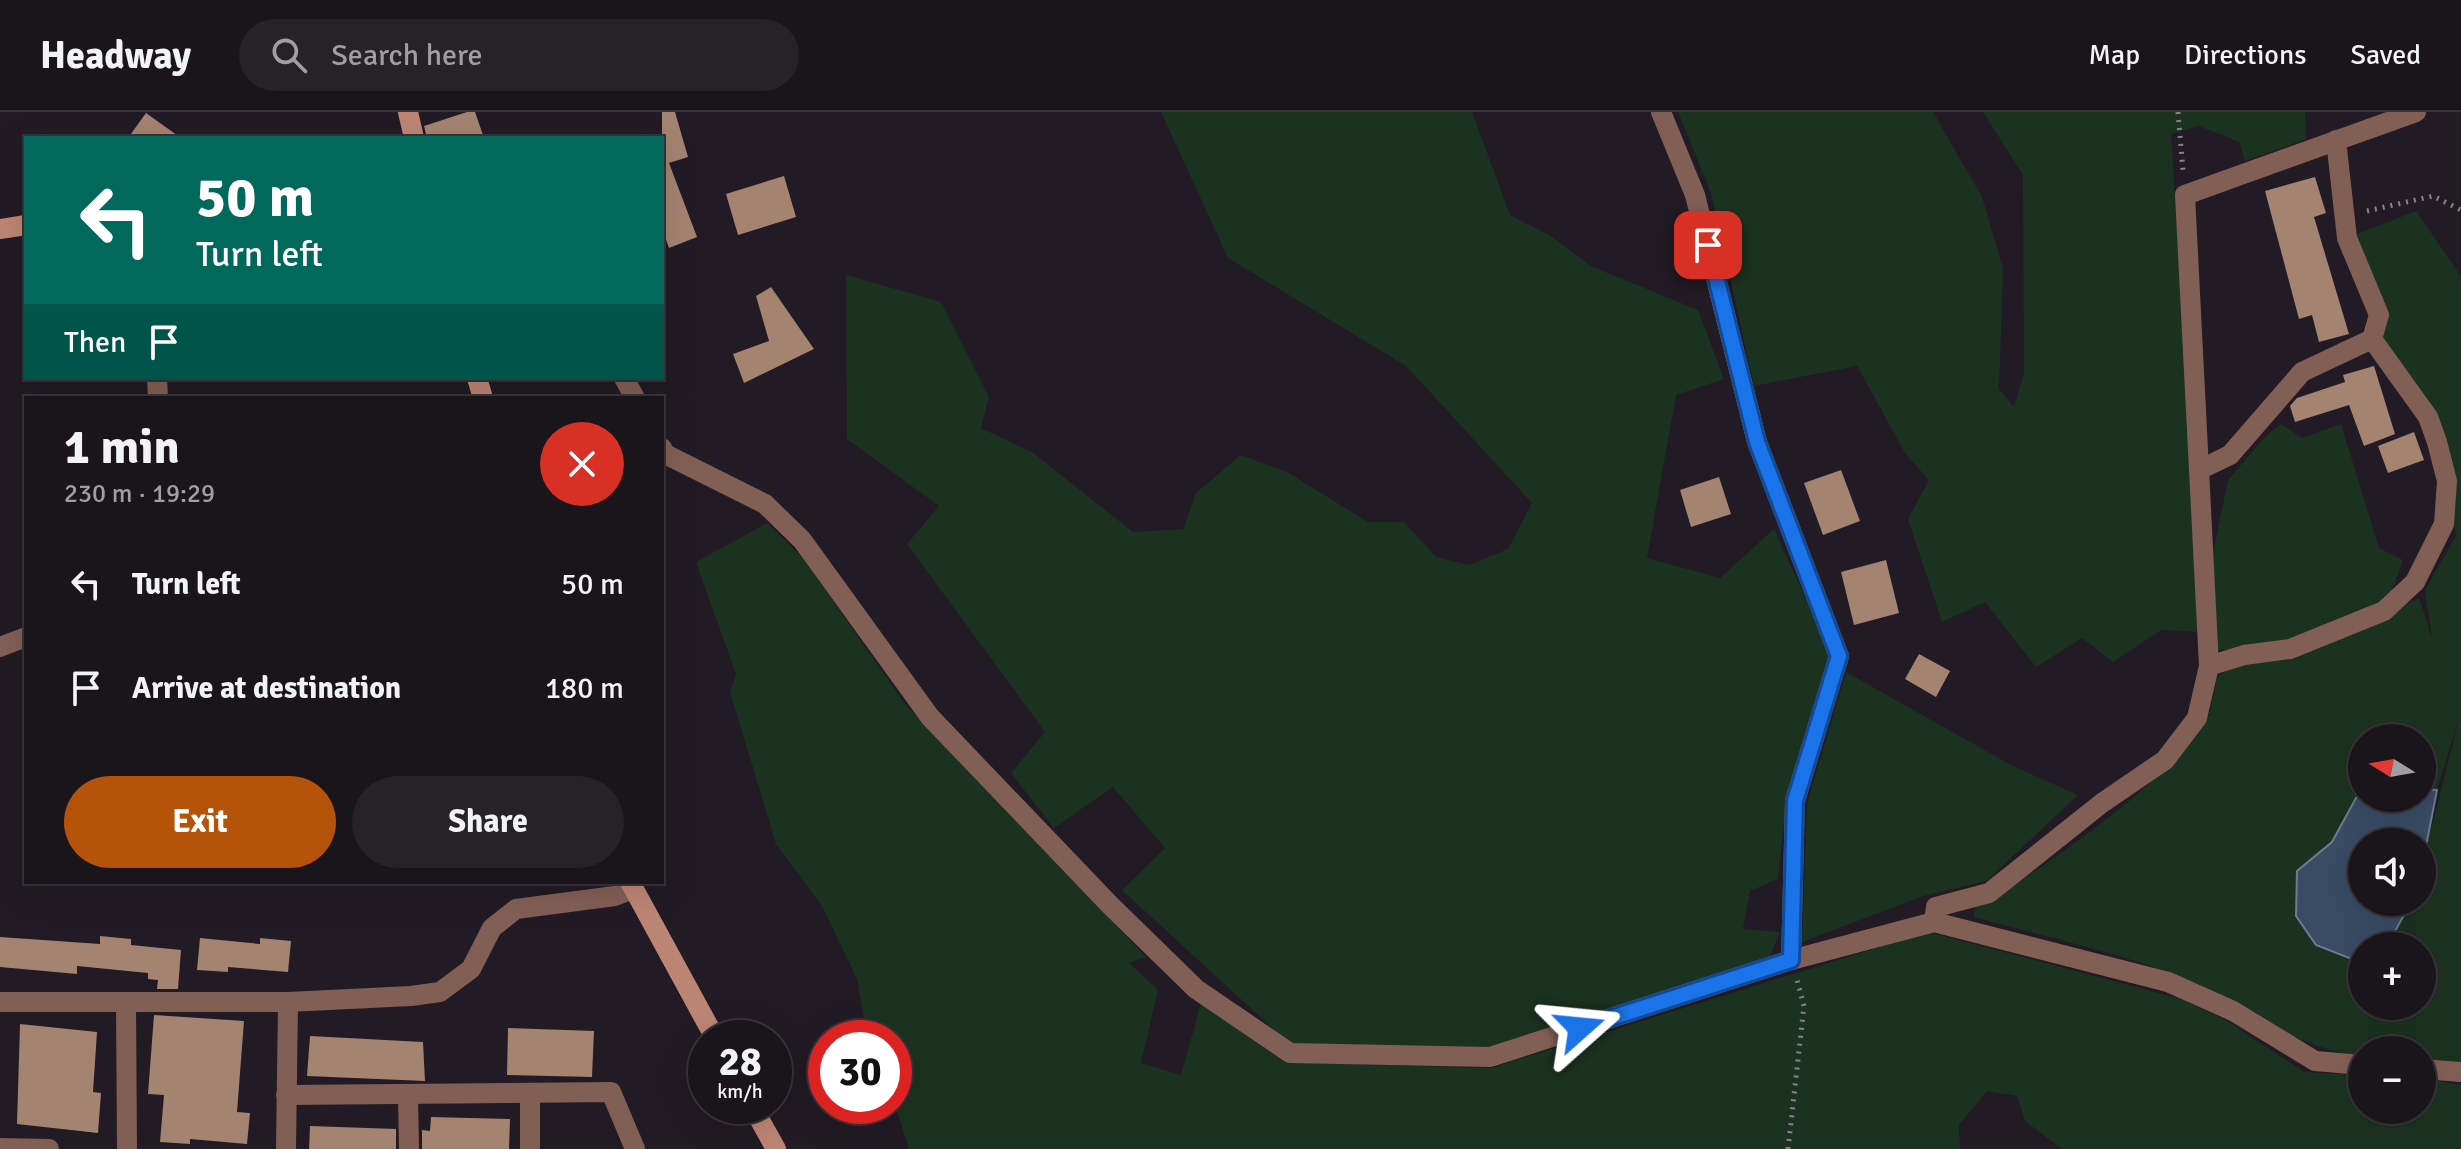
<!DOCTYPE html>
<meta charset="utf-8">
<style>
:root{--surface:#1a141b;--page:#272128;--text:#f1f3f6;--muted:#9f9ea3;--line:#38333a;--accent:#b45309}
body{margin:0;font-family:Signika,sans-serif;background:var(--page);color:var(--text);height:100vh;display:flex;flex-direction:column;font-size:30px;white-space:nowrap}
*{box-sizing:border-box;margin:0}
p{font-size:26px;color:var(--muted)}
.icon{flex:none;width:44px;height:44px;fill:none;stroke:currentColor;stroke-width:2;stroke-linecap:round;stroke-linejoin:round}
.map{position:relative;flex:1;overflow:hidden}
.panel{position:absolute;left:24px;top:284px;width:640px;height:488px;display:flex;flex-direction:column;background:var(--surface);border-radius:0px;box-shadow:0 8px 32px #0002,0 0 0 2px var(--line)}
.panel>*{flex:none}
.top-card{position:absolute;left:24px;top:24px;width:640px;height:244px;border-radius:0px;box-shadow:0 8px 32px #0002,0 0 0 2px var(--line);background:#00695c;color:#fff;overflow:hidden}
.needle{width:52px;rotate:281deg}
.tools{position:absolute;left:2348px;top:612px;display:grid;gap:16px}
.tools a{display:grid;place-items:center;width:88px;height:88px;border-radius:50%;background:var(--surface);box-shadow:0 8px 32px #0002,0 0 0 2px var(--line);font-size:40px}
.speed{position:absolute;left:688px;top:908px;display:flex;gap:16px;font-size:40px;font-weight:700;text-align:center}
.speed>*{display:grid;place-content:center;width:104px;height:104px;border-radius:50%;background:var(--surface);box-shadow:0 8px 32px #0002,0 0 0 2px var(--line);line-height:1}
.speed small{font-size:20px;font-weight:400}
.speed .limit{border:12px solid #d22;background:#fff;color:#111}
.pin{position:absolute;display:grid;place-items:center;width:68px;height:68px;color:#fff;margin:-34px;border-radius:16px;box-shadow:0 4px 12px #0006}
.me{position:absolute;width:88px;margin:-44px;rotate:72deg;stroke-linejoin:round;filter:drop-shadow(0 0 6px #0008)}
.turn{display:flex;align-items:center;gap:28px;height:168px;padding:0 40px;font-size:36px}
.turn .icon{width:104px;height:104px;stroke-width:2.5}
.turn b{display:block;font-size:56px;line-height:68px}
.then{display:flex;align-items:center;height:76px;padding:0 40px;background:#0003;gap:16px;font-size:30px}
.round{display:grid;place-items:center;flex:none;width:84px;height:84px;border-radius:42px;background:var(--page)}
.overview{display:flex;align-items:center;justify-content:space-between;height:136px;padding:0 40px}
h1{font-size:48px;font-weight:700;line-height:60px}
.action{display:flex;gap:16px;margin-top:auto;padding:16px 40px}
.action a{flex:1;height:92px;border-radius:48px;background:var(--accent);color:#fff;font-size:32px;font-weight:700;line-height:92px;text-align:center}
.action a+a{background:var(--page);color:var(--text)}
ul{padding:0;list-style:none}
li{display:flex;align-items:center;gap:24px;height:104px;padding:0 40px}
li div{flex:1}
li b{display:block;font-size:30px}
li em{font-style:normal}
header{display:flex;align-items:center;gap:48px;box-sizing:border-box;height:112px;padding:0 40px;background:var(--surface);border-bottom:2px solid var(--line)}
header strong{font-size:38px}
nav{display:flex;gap:44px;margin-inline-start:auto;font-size:28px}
.search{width:560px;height:72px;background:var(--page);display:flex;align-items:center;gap:20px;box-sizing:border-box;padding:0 28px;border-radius:44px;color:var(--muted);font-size:30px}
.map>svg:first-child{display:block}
.green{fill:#1c3220;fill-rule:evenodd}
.water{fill:#394c64;stroke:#6f7b8e;stroke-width:2}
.building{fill:#a48371}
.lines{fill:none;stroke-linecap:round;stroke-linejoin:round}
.path{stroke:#88828a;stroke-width:5;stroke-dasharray:2 6;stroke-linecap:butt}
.street{stroke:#825f55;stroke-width:20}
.secondary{stroke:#bd8574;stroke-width:20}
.route-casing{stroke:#114b97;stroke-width:20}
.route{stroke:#1a73e8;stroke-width:14}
</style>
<header>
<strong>Headway</strong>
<div class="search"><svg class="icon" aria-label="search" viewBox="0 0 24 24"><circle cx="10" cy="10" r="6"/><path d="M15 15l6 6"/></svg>Search here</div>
<nav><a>Map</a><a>Directions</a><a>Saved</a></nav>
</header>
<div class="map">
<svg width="2461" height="1037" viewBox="0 0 2461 1037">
<rect width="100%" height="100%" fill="#221a24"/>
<g class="green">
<path d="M1161,0H1472L1510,103L1551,124L1591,154L1698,198L1724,267L1676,283L1647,446L1720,466L1774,417L1831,542L1786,691L1778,767L1750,779L1743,817L1780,820L1767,851L1487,937L1292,934L1122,778L1165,736L1113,675L1054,716L1011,661L1045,620L907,432L939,394L847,327L846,163L941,190L989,285L981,316L1032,340L1133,420L1183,417L1196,381L1241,343L1287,360L1368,410H1404L1436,445L1469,453L1508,437L1532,391L1406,254L1228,146Z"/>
<path d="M1678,0H1933L1982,85L2003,156L1999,277L2014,295L2024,261L2023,63L1983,0H2305L2306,27L2245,49L2239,30L2199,14L2171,22L2192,359L2197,520L2161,518L2113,550L2082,526L2036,555L1985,490L1942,510L1908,407L1929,368L1905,341L1857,254L1754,274L1711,81Z"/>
<path d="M2416,99L2461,164V950L2422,947V938H2362V944C2295,939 2221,879 2156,856C2096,835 2034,822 1974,805L1975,795C2029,769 2182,659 2207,607C2213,595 2214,578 2217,565C2277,525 2355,519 2419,486L2432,526L2425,478L2456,424L2436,310L2372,227L2379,203L2347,126ZM2460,603L2422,752V790H2411L2387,834H2422V894H2362V851L2316,833L2297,759L2332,730L2362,675V626H2422V677L2437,678Z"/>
<path d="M2281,312L2302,326L2341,312L2379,436L2403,448L2390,484L2380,497L2284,532L2215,538L2211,451L2228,368L2265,325Z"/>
<path d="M767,411L802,445L905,592L1146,845L1129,851L1158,878L1141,951L1181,963L1201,891L1284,950L1491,956L1928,820L2178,886L2224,907L2304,960L2362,963V998H2422V966L2461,973V1037H2062L2025,1009L2017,984L1987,979L1959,1013L1960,1037H909L894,991V926H867L857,867L822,794L776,732L730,580L736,562L696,450Z"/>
<path d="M1846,560L2011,653L2078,683L1986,769L1923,784L1802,830L1807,691Z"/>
</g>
<path class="water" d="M2362,675V686H2422V677L2437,678L2422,755V730H2362V790H2411L2387,834H2362V851L2316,833L2296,804L2297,759L2332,730Z"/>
<g class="building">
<path d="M467,0H475L484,26H427L424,14Z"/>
<path d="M662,0H675L688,45L669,51L697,125L669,136L662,116Z"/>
<path d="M146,1L181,26H128Z"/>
<path d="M784,64L796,105L738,123L726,82Z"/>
<path d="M2315,65L2326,101L2314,105L2349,222L2319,230L2312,203L2299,207L2265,79Z"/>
<path d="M771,175L814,237L744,271L733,242L769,229L756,184Z"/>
<path d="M2374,254L2395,322L2364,334L2349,293L2295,310L2290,294L2297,286L2345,270L2343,263Z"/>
<path d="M2414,320L2424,348L2388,361L2378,334Z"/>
<path d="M1841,358L1860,409L1823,423L1804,371Z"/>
<path d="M1719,365L1731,402L1691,415L1680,378Z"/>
<path d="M1886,448L1899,501L1854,513L1841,460Z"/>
<path d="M1919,542L1950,559L1936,585L1905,567Z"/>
<path d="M100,824L131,827V833L181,838L178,877H157L158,868L148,867V861L77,854V862L0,855V825L100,832Z"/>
<path d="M200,826L260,832V826L291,829L288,860L228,855V860L197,858Z"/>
<path d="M154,903L244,909L237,1000L250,1001L247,1032L190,1027V1032L160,1030L164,983L148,982Z"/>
<path d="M20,912L97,920L93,980L101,981L98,1021L17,1012Z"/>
<path d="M508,916L594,919L592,965L507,963Z"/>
<path d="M310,924L423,930L425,969L307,964Z"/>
<path d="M431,1005L510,1007L509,1037H422V1018L430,1019Z"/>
<path d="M310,1014L396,1017V1037H309Z"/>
</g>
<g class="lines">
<g class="path">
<path d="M2178,0L2183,59"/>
<path d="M2367,99L2433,84L2461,98"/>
<path d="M1788,1037L1804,894L1797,868"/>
</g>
<g class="street">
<path d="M1661,0L1695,83L1757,330L1839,544L1795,689L1791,848"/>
<path d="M2336,28L2347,126L2379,203L2372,227"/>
<path d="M157,266L158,286"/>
<path d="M624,266L635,286"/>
<path d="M662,336L665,342L765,392L802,428L930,605L1110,793L1196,877L1290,941L1490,945L1791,848L1934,810L2168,870L2233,899L2315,949L2362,953"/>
<path d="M2201,357L2230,343L2302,260L2372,227L2428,305L2437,330L2447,369L2444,412L2415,470L2384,499L2290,537L2244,543L2209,554"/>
<path d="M0,535L26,525"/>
<path d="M1934,810L1936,795L1989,781L2102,691L2165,648L2197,606L2209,554L2185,83L2416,0"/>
<path d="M0,890H288L411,884L440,880L471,857L492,816L516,797L615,784L633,777"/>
<path d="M126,891L127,1037"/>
<path d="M2422,957L2461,960"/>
<path d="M530,981V1037"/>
<path d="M408,982L409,1037"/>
<path d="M286,983L611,980L635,1037"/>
<path d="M0,1036L49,1037"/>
<path d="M286,1037L288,890"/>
</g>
<g class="secondary">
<path d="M408,0L414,26"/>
<path d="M0,117L26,113"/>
<path d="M477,266L483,286"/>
<path d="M630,770L715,926"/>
<path d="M752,994L776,1037"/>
</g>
</g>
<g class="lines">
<g class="route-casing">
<path id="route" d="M1580,916L1791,848L1795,689L1839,544L1757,330L1708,133"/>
</g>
<use href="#route" class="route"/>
</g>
</svg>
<div class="tools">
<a><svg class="needle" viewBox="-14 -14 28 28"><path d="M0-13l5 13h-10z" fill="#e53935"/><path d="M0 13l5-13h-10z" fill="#9f9ea3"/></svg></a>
<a><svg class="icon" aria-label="sound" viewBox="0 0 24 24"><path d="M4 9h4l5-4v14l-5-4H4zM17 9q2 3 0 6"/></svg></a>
<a>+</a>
<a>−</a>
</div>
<div class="speed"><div>28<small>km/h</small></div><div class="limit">30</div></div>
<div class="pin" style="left:1708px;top:133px;background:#d93025"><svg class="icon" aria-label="arrive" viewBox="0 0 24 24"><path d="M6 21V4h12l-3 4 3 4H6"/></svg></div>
<svg class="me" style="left:1580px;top:916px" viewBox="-20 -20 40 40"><path d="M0-17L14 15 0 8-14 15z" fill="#1a73e8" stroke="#fff" stroke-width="4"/></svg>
<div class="top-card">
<div class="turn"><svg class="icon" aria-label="left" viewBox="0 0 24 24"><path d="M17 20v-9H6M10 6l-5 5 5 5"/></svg><div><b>50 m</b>Turn left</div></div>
<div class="then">Then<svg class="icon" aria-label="arrive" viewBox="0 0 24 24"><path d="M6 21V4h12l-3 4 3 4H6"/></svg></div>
</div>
<section class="panel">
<div class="overview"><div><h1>1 min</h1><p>230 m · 19:29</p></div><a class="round" style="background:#d93025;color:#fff"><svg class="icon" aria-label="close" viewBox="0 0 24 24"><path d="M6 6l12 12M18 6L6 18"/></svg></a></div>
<ul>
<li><svg class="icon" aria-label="left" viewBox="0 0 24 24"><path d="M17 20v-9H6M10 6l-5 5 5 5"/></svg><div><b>Turn left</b></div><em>50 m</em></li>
<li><svg class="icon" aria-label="arrive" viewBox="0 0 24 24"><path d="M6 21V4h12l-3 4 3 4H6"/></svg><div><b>Arrive at destination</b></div><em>180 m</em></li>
</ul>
<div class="action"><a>Exit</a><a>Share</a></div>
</section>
</div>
